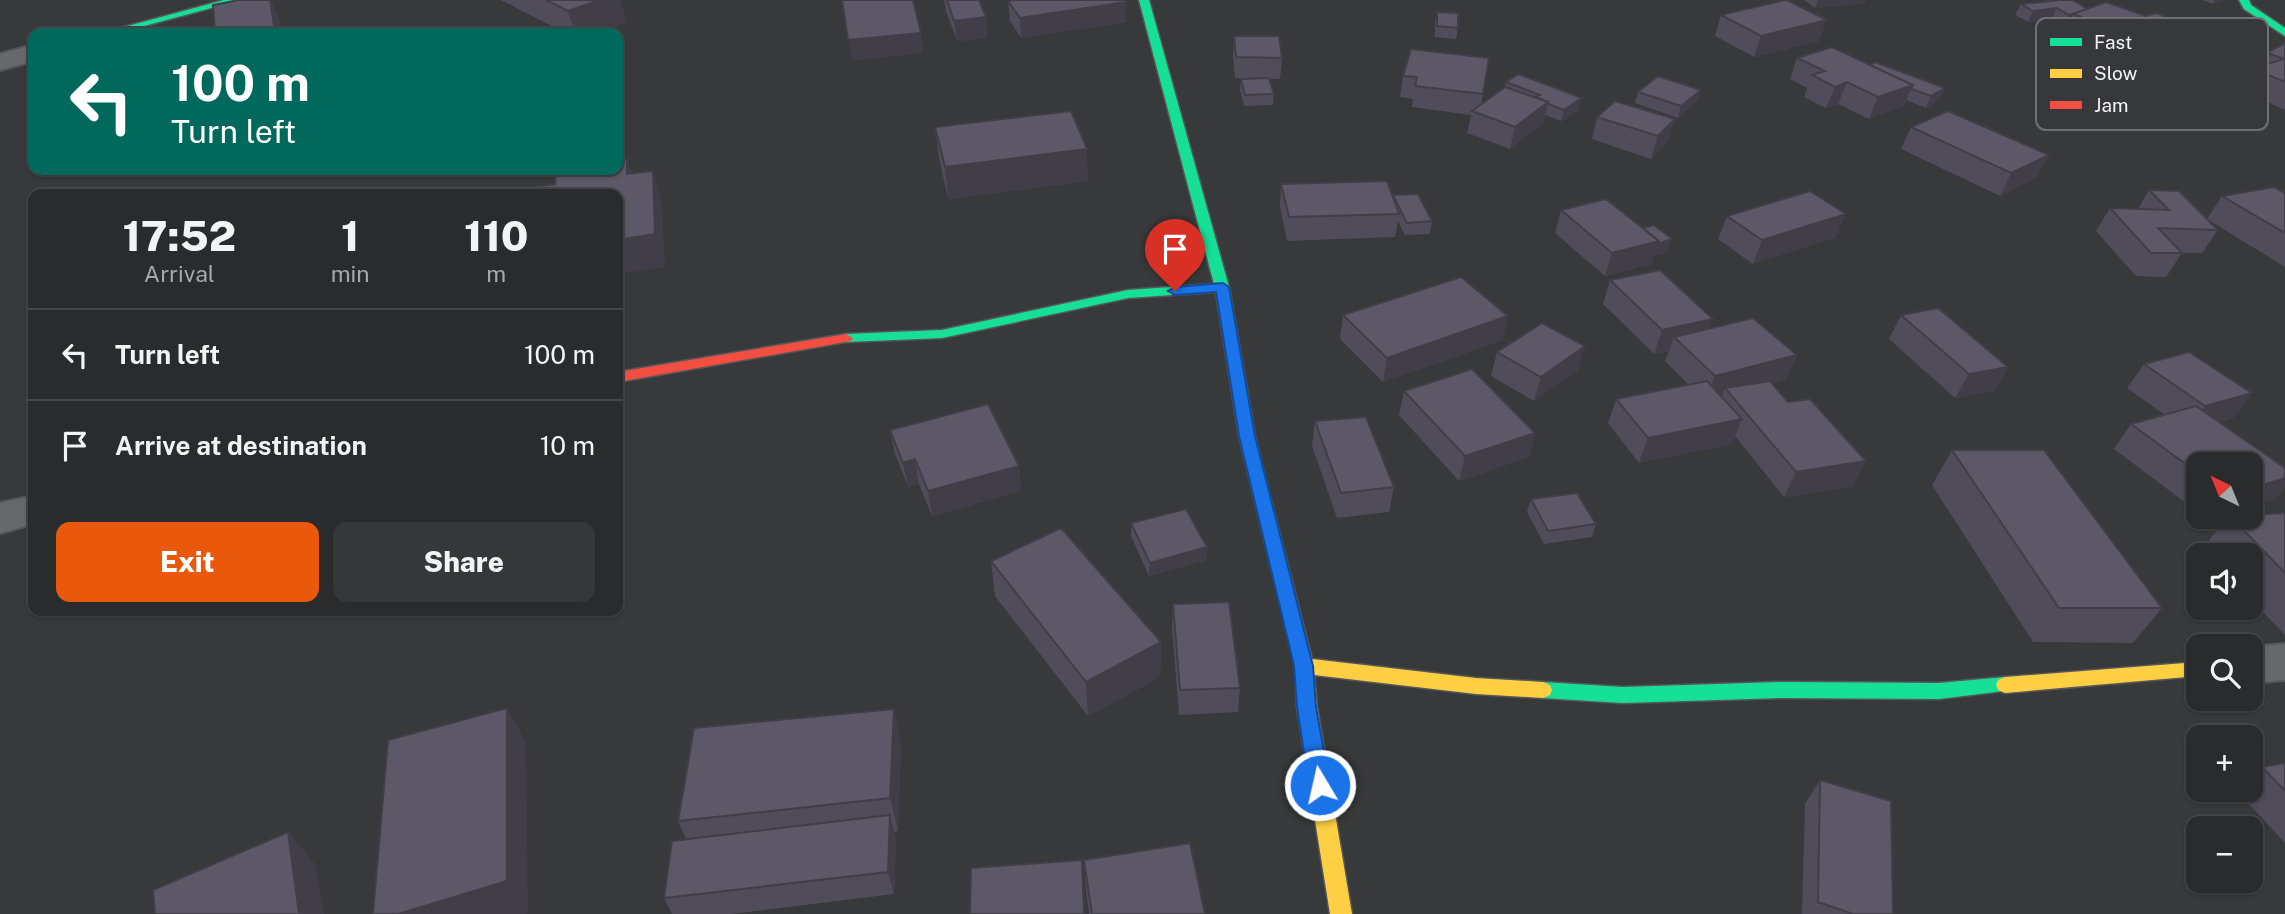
<!DOCTYPE html>
<meta charset="utf-8">
<style>
:root{--surface:#292b2c;--page:#353738;--text:#f1f3f6;--muted:#a5a7a9;--line:#454748;--accent:#ea580c}
body{margin:0;font-family:"Public Sans",sans-serif;background:var(--page);color:var(--text);height:100vh;display:flex;flex-direction:column;font-size:26px;white-space:nowrap}
*{box-sizing:border-box;margin:0}
p{font-size:23px;color:var(--muted)}
.icon{flex:none;width:38px;height:38px;fill:none;stroke:currentColor;stroke-width:2;stroke-linecap:round;stroke-linejoin:round}
.map{position:relative;flex:1;overflow:hidden}
.side{position:absolute;left:28px;top:189px;width:595px;height:427px;display:flex;flex-direction:column;background:var(--surface);border-radius:14px;box-shadow:0 2px 5px #0004,0 0 0 2px var(--line)}
.side>*{flex:none}
.banner{position:absolute;left:28px;top:28px;width:595px;height:147px;border-radius:14px;box-shadow:0 2px 5px #0004,0 0 0 2px var(--line);background:#00695c;color:#fff;overflow:hidden}
.needle{width:46px;rotate:317deg}
.fabs{position:absolute;left:2186px;top:452px;display:grid;gap:14px}
.fabs a{display:grid;place-items:center;width:77px;height:77px;border-radius:14px;background:var(--surface);box-shadow:0 2px 5px #0004,0 0 0 2px var(--line);font-size:35px}
.pin{position:absolute;display:grid;place-items:center;width:60px;height:60px;color:#fff;margin:-72px -30px;border-radius:50% 50% 50% 0;rotate:-45deg;box-shadow:0 0 7px #0007}
.pin .icon{rotate:45deg}
.me{position:absolute;width:77px;margin:-38px;rotate:351deg;stroke-linejoin:round;filter:drop-shadow(0 0 5px #0008)}
.turn{display:flex;align-items:center;gap:24px;height:147px;padding:0 28px;font-size:32px}
.turn .icon{width:91px;height:91px;stroke-width:2.5}
.turn b{display:block;font-size:49px;line-height:60px}
.eta{display:flex;justify-content:space-evenly;align-items:center;height:119px;text-align:center}
.eta b{font-size:42px;font-weight:800;line-height:49px}
.button{display:flex;gap:14px;margin-top:auto;padding:14px 28px}
.button a{flex:1;height:80px;border-radius:14px;background:var(--accent);color:#fff;font-size:28px;font-weight:800;line-height:80px;text-align:center}
.button a+a{background:var(--page);color:var(--text)}
ul{padding:0;list-style:none}
li{display:flex;align-items:center;gap:21px;height:91px;padding:0 28px;border-top:2px solid var(--line)}
li div{flex:1}
li b{display:block;font-size:26px}
li em{font-style:normal}
.map>svg:first-child{display:block}
.lines{fill:none;stroke-linecap:round;stroke-linejoin:round}
.street-casing{stroke:#565759;stroke-width:4}
.fast-casing{stroke:#565759;stroke-width:3}
.slow-casing{stroke:#565759;stroke-width:3}
.jam-casing{stroke:#565759;stroke-width:3}
.street{fill:#67686a;fill-rule:evenodd}
.fast{fill:#16e098;fill-rule:evenodd}
.slow{fill:#ffcf43;fill-rule:evenodd}
.jam{fill:#f24e42;fill-rule:evenodd}
.wall{fill:#504c59}
.shaded-wall{fill:#413e48}
.building{fill:#5d5867;stroke:#413e48;stroke-width:2}
.route{fill:#1a73e8;stroke:#114b97;stroke-width:2}
.key{fill:#36383c;stroke:#6f7074;stroke-width:2}
.key-label{font-size:19px;fill:#f3f4f7}
</style>
<div class="map">
<svg width="2285" height="914" viewBox="0 0 2285 914">
<rect width="100%" height="100%" fill="#37393b"/>
<g class="lines">
<g class="street-casing">
<g id="street">
<path d="M33,45V61L0,70V54Z"/>
<path d="M33,496V524L0,533V503Z"/>
<path d="M2285,644V680L2250,683V647Z"/>
</g>
</g>
<g class="fast-casing">
<g id="fast">
<path d="M224,0H241L118,33H102Z"/>
<path d="M1139,0H1149L1229,287L1255,436L1265,477L1257,483L1249,477L1239,436L1216,292L1128,298L942,338L846,342L839,338L846,334L942,330L1128,290L1214,284Z"/>
<path d="M2239,0H2249L2251,5L2285,28V36L2244,9Z"/>
<path d="M2005,677L2012,680L2014,685L2012,690L1939,699L1781,698L1623,703L1543,698L1536,695L1534,690L1536,685L1543,682L1623,687L1781,682L1939,683Z"/>
</g>
</g>
<g class="slow-casing">
<g id="slow">
<path d="M1257,471L1265,477L1312,659L1476,678L1543,682L1550,685L1552,690L1550,695L1543,698L1476,694L1314,675L1317,707L1352,914H1330L1297,707L1295,666L1249,477Z"/>
<path d="M2198,662V676L2005,693L1998,690L1996,685L1998,680L2005,677Z"/>
</g>
</g>
<g class="jam-casing">
<path id="jam" d="M846,334L853,338L851,341L618,382V372Z"/>
</g>
<use href="#street" class="street"/>
<use href="#fast" class="fast"/>
<use href="#slow" class="slow"/>
<use href="#jam" class="jam"/>
</g>
<g class="wall">
<path d="M501,0H620L626,22L596,33H565Z"/>
<path d="M944,0H979L986,17L987,38L957,41L946,11Z"/>
<path d="M1804,0H1866L1865,3L1815,8Z"/>
<path d="M2202,0H2225L2213,4Z"/>
<path d="M1008,1L1126,2V22L1021,38L1010,21Z"/>
<path d="M2021,4L2088,9L2184,23L2180,29L2217,42L2205,63L2173,78L2063,35L2068,25L2063,26L2052,19L2028,22L2015,15Z"/>
<path d="M1437,12L1458,28L1456,39L1435,37V22Z"/>
<path d="M1721,15L1819,41L1754,57L1715,36Z"/>
<path d="M1234,36L1282,58L1280,79H1269L1274,94L1273,105L1244,106L1240,90L1241,79L1251,78H1235L1233,56Z"/>
<path d="M2285,43V110L2239,89L2252,68L2264,65L2260,64L2267,53Z"/>
<path d="M1489,58L1481,105L1505,88L1506,82L1579,110L1561,121L1545,115L1543,124L1510,149L1467,133L1471,115L1412,107L1413,99L1400,97L1403,76Z"/>
<path d="M1797,58L1870,65L1945,88L1940,99L1926,108L1906,100L1904,106L1869,119L1838,104L1826,108L1804,97L1807,88L1790,79Z"/>
<path d="M1701,90L1697,101L1678,118L1635,103L1638,92Z"/>
<path d="M1615,101L1668,141L1651,159L1592,139L1597,117Z"/>
<path d="M935,127L1088,181L948,199L939,158Z"/>
<path d="M1911,127L2037,177L2000,196L1901,149Z"/>
<path d="M1281,184L1393,197L1432,221L1430,234L1405,235L1398,221L1395,237L1287,241L1280,207Z"/>
<path d="M2149,190L2207,219L2222,196L2285,193V267L2207,219L2218,230L2202,253H2181H2182L2166,277L2136,276L2096,231L2110,208L2138,209Z"/>
<path d="M1561,210L1668,252L1654,256L1651,264L1605,276L1555,233Z"/>
<path d="M1727,216L1836,237L1753,264L1718,239Z"/>
<path d="M1610,280L1710,329L1797,355L1786,379L1772,383L1853,486L1784,497L1735,436L1732,444L1639,463L1608,423L1616,399L1689,385L1665,361L1669,351L1654,354L1603,304Z"/>
<path d="M1343,315L1503,340L1383,382L1340,339Z"/>
<path d="M1901,315L2008,367L1994,391L1955,398L1889,339Z"/>
<path d="M1497,352L1578,370L1534,401L1491,376Z"/>
<path d="M2189,352L2252,393L2233,418L2219,422L2285,468V487L2275,499L2250,507V464H2198V512L2114,449L2131,424L2165,415L2127,388L2144,364Z"/>
<path d="M1404,391L1535,433L1529,457L1459,481L1399,415Z"/>
<path d="M1315,421L1394,487L1389,512L1337,518L1312,446Z"/>
<path d="M890,430L1019,466L1021,491L932,516L919,484L908,487L895,454Z"/>
<path d="M1952,450L2162,608L2133,643L2033,642L1932,485Z"/>
<path d="M1531,499L1596,524L1592,537L1544,544L1527,512Z"/>
<path d="M2285,513V635L2258,607L2265,600L2250,585V555H2223L2209,540L2229,516H2250Z"/>
<path d="M2203,516H2223L2209,521Z"/>
<path d="M1131,523L1207,547L1206,560L1149,576L1131,536Z"/>
<path d="M991,561L1161,642L1160,677L1088,716L995,596Z"/>
<path d="M1173,604L1240,688L1238,712L1179,715L1172,629Z"/>
<path d="M901,743L898,831L894,832L896,839L894,894L732,914H672L664,898L686,839L678,821Z"/>
<path d="M2285,763V843L2237,791L2239,789H2250V778L2262,767Z"/>
<path d="M1820,780L1893,914H1802L1805,804Z"/>
<path d="M1084,860L1205,914H1089L1086,892Z"/>
</g>
<g class="shaded-wall">
<path d="M270,0H271L278,15L282,33H269Z"/>
<path d="M600,0H620L626,22L596,33H575L568,11Z"/>
<path d="M1818,0H1866L1865,3L1815,8Z"/>
<path d="M2215,0H2225L2213,4Z"/>
<path d="M1126,2V22L1021,38L1020,18Z"/>
<path d="M2057,8L2052,19L2028,22L2033,11Z"/>
<path d="M2073,14L2068,25L2063,26L2069,15Z"/>
<path d="M986,17L987,38L957,41L954,21Z"/>
<path d="M1827,20L1819,41L1754,57L1761,36Z"/>
<path d="M921,33L923,53L852,61L848,40Z"/>
<path d="M2217,42L2205,63L2173,78L2185,57Z"/>
<path d="M1847,82L1838,104L1826,108L1835,87Z"/>
<path d="M1913,85L1904,106L1869,119L1878,97Z"/>
<path d="M1945,88L1940,99L1926,108L1931,96Z"/>
<path d="M1701,90L1697,101L1678,118L1681,106Z"/>
<path d="M1582,98L1579,110L1561,121L1564,110Z"/>
<path d="M1548,102L1543,124L1510,149L1515,127Z"/>
<path d="M1675,119L1668,141L1651,159L1658,136Z"/>
<path d="M1087,149L1088,181L948,199L945,167Z"/>
<path d="M2049,155L2037,177L2000,196L2011,173Z"/>
<path d="M627,159L637,190L627,174Z"/>
<path d="M653,171L662,202L665,267L618,274V240Z"/>
<path d="M1846,214L1836,237L1753,264L1762,240Z"/>
<path d="M1672,239L1668,252L1654,256L1651,264L1605,276L1612,253L1659,241Z"/>
<path d="M1508,316L1503,340L1383,382L1387,358Z"/>
<path d="M1713,319L1704,343L1674,337L1669,351L1654,354L1662,330Z"/>
<path d="M1585,346L1578,370L1534,401L1541,377Z"/>
<path d="M1797,355L1786,379L1731,394L1725,388L1722,396L1705,400L1715,376Z"/>
<path d="M2008,367L1994,391L1955,398L1969,374Z"/>
<path d="M2252,393L2233,418L2187,431L2205,406Z"/>
<path d="M1742,419L1732,444L1639,463L1648,438Z"/>
<path d="M1535,433L1529,457L1459,481L1465,456Z"/>
<path d="M915,459L919,484L908,487L903,463Z"/>
<path d="M1866,461L1853,486L1784,497L1796,472Z"/>
<path d="M1019,466L1021,491L932,516L928,491Z"/>
<path d="M2285,478V487L2275,499L2250,507V489Z"/>
<path d="M2213,516H2223L2209,521Z"/>
<path d="M1207,547L1206,560L1149,576L1150,563Z"/>
<path d="M1161,642L1160,677L1088,716L1086,682Z"/>
<path d="M507,708L526,742L528,913L524,914H398Z"/>
<path d="M894,709L901,743L898,831L890,798Z"/>
<path d="M890,815L896,839L894,894L888,872Z"/>
<path d="M288,832L316,865L324,914H299Z"/>
</g>
<g class="building">
<path d="M239,0H270L275,32L269,33H215L213,5Z"/>
<path d="M546,0H600L568,11Z"/>
<path d="M842,0H913L921,33L848,40Z"/>
<path d="M947,0H979L986,17L954,21Z"/>
<path d="M1015,0H1124L1126,2L1020,18L1008,1Z"/>
<path d="M1785,0H1787L1827,20L1761,36L1721,15Z"/>
<path d="M2060,0H2072L2088,9L2073,14L2069,15L2057,8L2033,11L2021,4Z"/>
<path d="M2106,2L2146,16L2156,13L2184,23L2174,27L2217,42L2185,57L2073,14Z"/>
<path d="M1437,12L1458,13V28L1437,26Z"/>
<path d="M1234,36H1279L1282,58L1236,57Z"/>
<path d="M2285,43V59L2267,53Z"/>
<path d="M1832,47L1913,85L1878,97L1847,82L1835,87L1812,75L1825,71L1797,58Z"/>
<path d="M1411,49L1489,58L1483,94L1415,86L1417,77L1403,76Z"/>
<path d="M2285,59V82L2252,68Z"/>
<path d="M1875,62L1945,88L1931,96L1911,89L1913,85L1870,65Z"/>
<path d="M1518,74L1582,98L1564,110L1548,104V102L1536,97L1540,95L1506,82Z"/>
<path d="M1658,76L1701,90L1681,106L1638,92Z"/>
<path d="M1269,78L1274,94L1245,95L1241,79Z"/>
<path d="M1505,87L1548,102L1515,127L1472,111Z"/>
<path d="M1615,101L1675,119L1658,136L1597,117Z"/>
<path d="M1071,111L1087,149L945,167L935,127Z"/>
<path d="M1948,111L2049,155L2011,173L1911,127Z"/>
<path d="M627,159V174L653,171L655,234L618,240V194H526L527,188L555,184L556,170H618V160Z"/>
<path d="M1387,181L1399,214L1289,217L1281,184Z"/>
<path d="M2274,187L2285,193V233L2222,196Z"/>
<path d="M2149,190L2179,191L2218,230L2158,228L2182,253H2151L2110,208L2169,210Z"/>
<path d="M1810,191L1846,214L1762,240L1727,216Z"/>
<path d="M1418,194L1432,221L1407,223L1393,195Z"/>
<path d="M1606,199L1659,241L1612,253L1561,210Z"/>
<path d="M1654,225L1672,239L1658,244L1659,241L1643,228Z"/>
<path d="M1660,270L1713,319L1662,330L1610,280Z"/>
<path d="M1461,277L1508,316L1387,358L1343,315Z"/>
<path d="M1938,308L2008,367L1969,374L1901,315Z"/>
<path d="M1753,318L1797,355L1715,376L1674,337Z"/>
<path d="M1542,323L1585,346L1541,377L1497,352Z"/>
<path d="M2189,352L2252,393L2205,406L2144,364Z"/>
<path d="M1472,369L1535,433L1465,456L1404,391Z"/>
<path d="M1707,381L1742,419L1648,438L1616,399Z"/>
<path d="M1770,381L1788,402L1810,399L1866,461L1796,472L1725,388Z"/>
<path d="M988,404L1019,466L928,491L915,459L903,463L890,430Z"/>
<path d="M2196,406L2285,468V478L2250,489V464H2198V473L2131,424Z"/>
<path d="M1366,417L1394,487L1341,493L1315,421Z"/>
<path d="M1952,450H2044L2162,608H2059Z"/>
<path d="M1577,493L1596,524L1548,531L1531,499Z"/>
<path d="M1186,509L1207,547L1150,563L1131,523Z"/>
<path d="M2285,513V573L2230,516H2250V515Z"/>
<path d="M1061,528L1161,642L1086,682L991,561Z"/>
<path d="M1229,602L1240,688L1180,690L1173,604Z"/>
<path d="M507,708V881L398,914H373L388,740Z"/>
<path d="M894,709L890,798L678,821L694,728Z"/>
<path d="M2285,763V791L2262,767Z"/>
<path d="M1820,780L1891,801L1893,914H1853L1818,902Z"/>
<path d="M890,815L888,872L664,898L672,841Z"/>
<path d="M288,832L299,914H155L153,890Z"/>
<path d="M1190,843L1205,914H1092L1084,860Z"/>
<path d="M1082,860L1084,914H970L971,868Z"/>
</g>
<path class="route" d="M1223,283L1229,287L1255,436L1313,666L1316,707L1330,785L1327,791L1320,794L1312,791L1309,785L1297,707L1294,666L1239,436L1216,292L1175,295L1168,291L1175,287Z"/>
<rect x="2036" y="18" width="232" height="112" rx="10" class="key"/>
<rect x="2050" y="38" width="32" height="8" fill="#16e098"/>
<rect x="2050" y="69" width="32" height="9" fill="#ffcf43"/>
<rect x="2050" y="101" width="32" height="8" fill="#f24e42"/>
<g class="key-label">
<text x="2094" y="49">Fast</text>
<text x="2094" y="80">Slow</text>
<text x="2094" y="112">Jam</text>
</g>
</svg>
<div class="fabs">
<a><svg class="needle" viewBox="-14 -14 28 28"><path d="M0-13l5 13h-10z" fill="#e53935"/><path d="M0 13l5-13h-10z" fill="#a5a7a9"/></svg></a>
<a><svg class="icon" aria-label="sound" viewBox="0 0 24 24"><path d="M4 9h4l5-4v14l-5-4H4zM17 9q2 3 0 6"/></svg></a>
<a><svg class="icon" aria-label="search" viewBox="0 0 24 24"><circle cx="10" cy="10" r="6"/><path d="M15 15l6 6"/></svg></a>
<a>+</a>
<a>−</a>
</div>
<div class="pin" style="left:1175px;top:291px;background:#d93025"><svg class="icon" aria-label="arrive" viewBox="0 0 24 24"><path d="M6 21V4h12l-3 4 3 4H6"/></svg></div>
<svg class="me" style="left:1320px;top:785px" viewBox="-20 -20 40 40"><circle r="17" fill="#1a73e8" stroke="#fff" stroke-width="3"/><path d="M0-11L8 9 0 5-8 9z" fill="#fff"/></svg>
<div class="banner">
<div class="turn"><svg class="icon" aria-label="left" viewBox="0 0 24 24"><path d="M17 20v-9H6M10 6l-5 5 5 5"/></svg><div><b>100 m</b>Turn left</div></div>
</div>
<section class="side">
<div class="eta">
<div><b>17:52</b><p>Arrival</p></div>
<div><b>1</b><p>min</p></div>
<div><b>110</b><p>m</p></div>
</div>
<ul>
<li><svg class="icon" aria-label="left" viewBox="0 0 24 24"><path d="M17 20v-9H6M10 6l-5 5 5 5"/></svg><div><b>Turn left</b></div><em>100 m</em></li>
<li><svg class="icon" aria-label="arrive" viewBox="0 0 24 24"><path d="M6 21V4h12l-3 4 3 4H6"/></svg><div><b>Arrive at destination</b></div><em>10 m</em></li>
</ul>
<div class="button"><a>Exit</a><a>Share</a></div>
</section>
</div>
